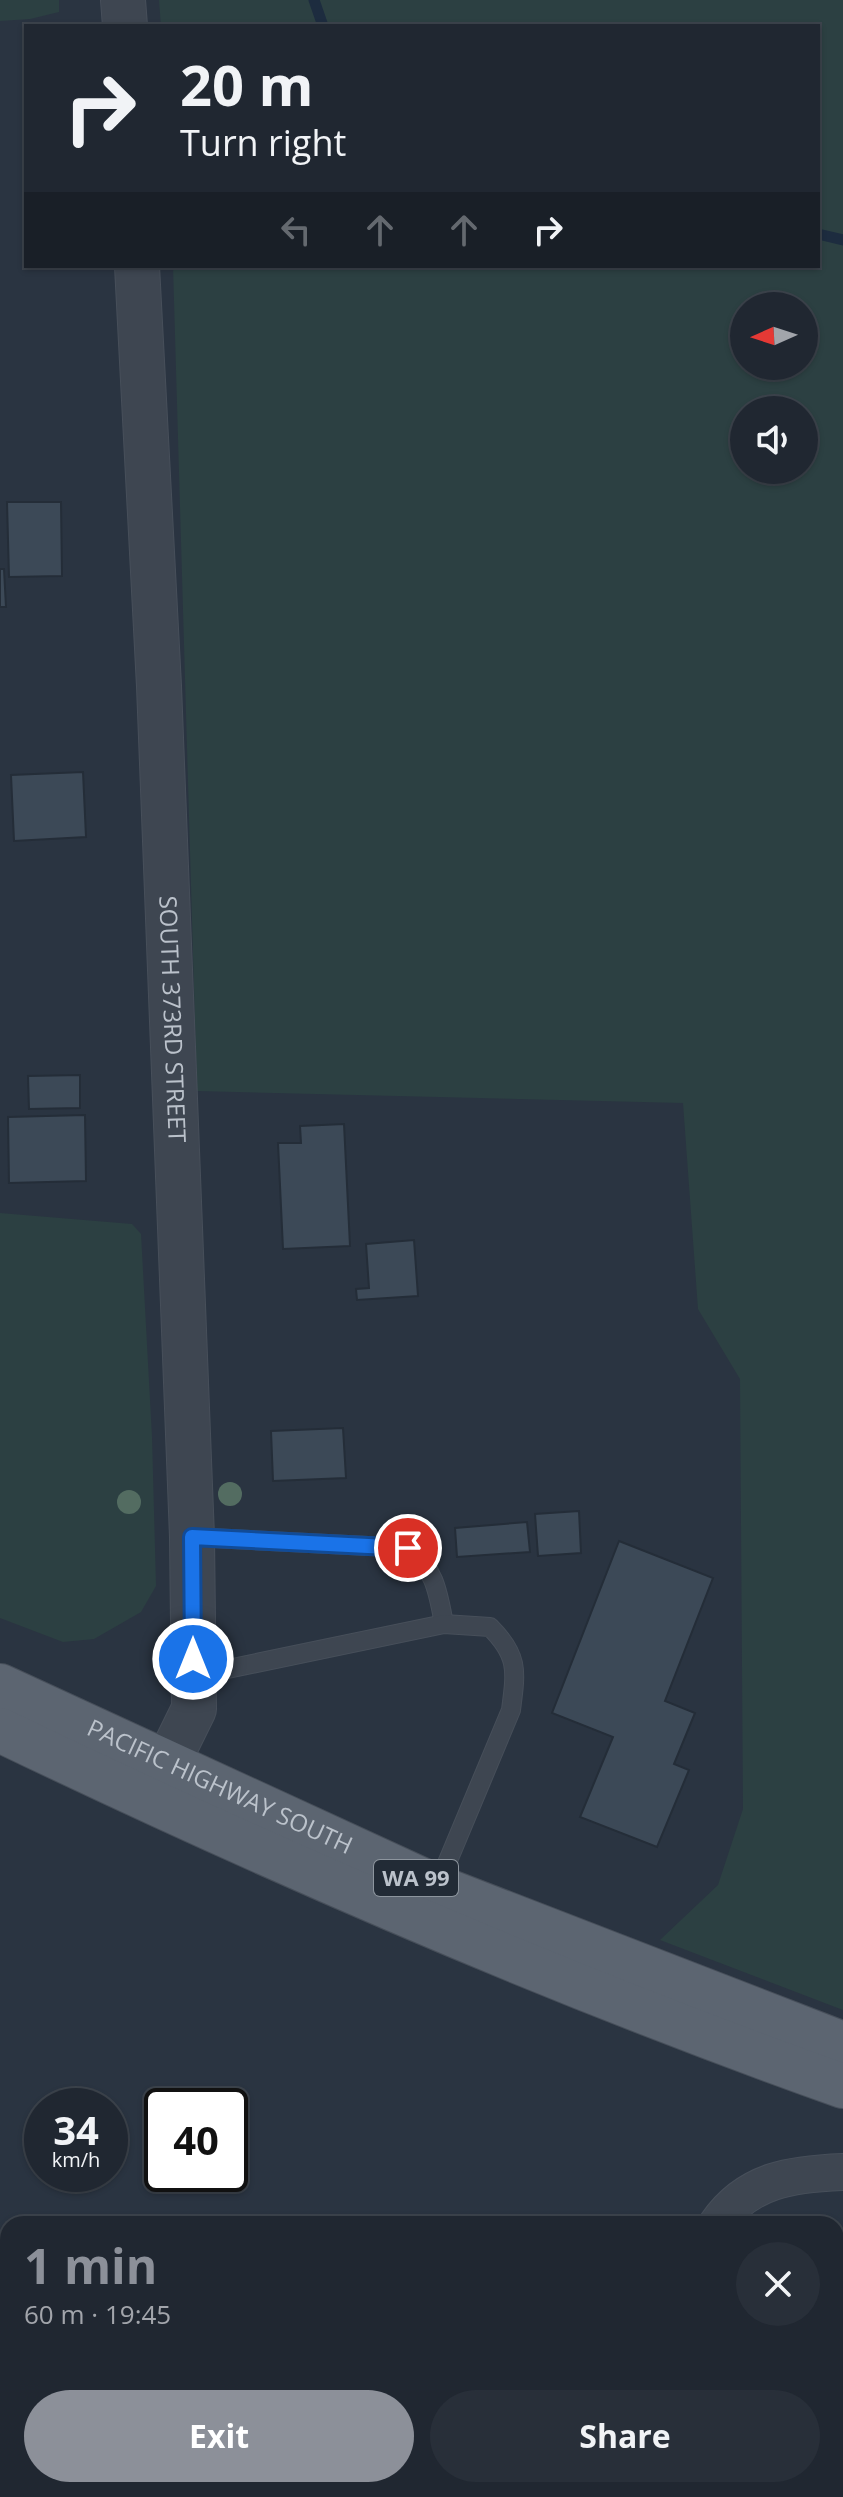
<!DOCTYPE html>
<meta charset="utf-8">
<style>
:root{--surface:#202731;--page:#282f39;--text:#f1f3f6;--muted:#a2a5ab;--line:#3d444d;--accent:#8c9099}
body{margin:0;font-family:"Open Sans",sans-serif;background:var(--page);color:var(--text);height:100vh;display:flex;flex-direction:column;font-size:30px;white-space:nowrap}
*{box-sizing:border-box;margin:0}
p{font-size:26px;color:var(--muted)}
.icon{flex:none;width:44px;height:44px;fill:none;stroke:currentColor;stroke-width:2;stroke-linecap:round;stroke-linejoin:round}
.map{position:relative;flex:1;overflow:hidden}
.panel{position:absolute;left:0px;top:2216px;width:844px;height:282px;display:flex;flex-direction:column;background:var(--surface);border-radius:24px 24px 0 0;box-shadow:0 2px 6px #0004,0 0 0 2px var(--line)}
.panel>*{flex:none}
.top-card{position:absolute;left:24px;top:24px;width:796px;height:244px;border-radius:0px;box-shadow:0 2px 6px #0004,0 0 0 2px var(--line);background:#202731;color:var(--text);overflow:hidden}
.needle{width:52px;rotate:267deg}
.buttons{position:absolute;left:730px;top:292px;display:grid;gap:16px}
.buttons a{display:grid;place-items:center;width:88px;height:88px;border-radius:50%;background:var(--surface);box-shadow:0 2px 6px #0004,0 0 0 2px var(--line);font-size:40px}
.speed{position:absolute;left:24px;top:2088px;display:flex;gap:16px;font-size:40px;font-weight:700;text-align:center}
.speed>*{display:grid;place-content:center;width:104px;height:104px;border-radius:50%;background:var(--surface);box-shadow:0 2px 6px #0004,0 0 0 2px var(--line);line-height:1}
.speed small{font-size:20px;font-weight:400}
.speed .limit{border:4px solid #111;border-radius:12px;background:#fff;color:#111}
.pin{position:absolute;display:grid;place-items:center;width:68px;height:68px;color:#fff;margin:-34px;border:4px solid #fff;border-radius:50%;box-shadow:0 2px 8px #0007}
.me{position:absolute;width:88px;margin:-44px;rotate:0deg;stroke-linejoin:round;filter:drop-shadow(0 0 6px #0008)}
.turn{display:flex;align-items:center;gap:28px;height:168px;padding:0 24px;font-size:36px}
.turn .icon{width:104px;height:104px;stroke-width:2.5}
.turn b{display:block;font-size:56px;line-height:68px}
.lanes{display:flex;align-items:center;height:76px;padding:0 24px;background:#0003;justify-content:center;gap:40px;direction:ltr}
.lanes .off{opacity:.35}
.round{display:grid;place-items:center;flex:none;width:84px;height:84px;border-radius:42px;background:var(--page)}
.headline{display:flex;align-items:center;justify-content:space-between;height:136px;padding:0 24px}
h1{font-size:48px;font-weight:700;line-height:60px;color:var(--accent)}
.button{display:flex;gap:16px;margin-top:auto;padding:16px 24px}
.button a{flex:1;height:92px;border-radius:48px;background:var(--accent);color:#fff;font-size:32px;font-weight:700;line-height:92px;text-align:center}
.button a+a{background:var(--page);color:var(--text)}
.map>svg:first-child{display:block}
.green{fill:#2c4042;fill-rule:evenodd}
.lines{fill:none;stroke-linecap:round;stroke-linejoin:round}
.stream{stroke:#1d2c3f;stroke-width:11}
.building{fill:#3c4957;stroke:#242d38;stroke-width:2}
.service-casing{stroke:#474f5a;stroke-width:20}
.minor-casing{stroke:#474f5a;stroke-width:38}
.tertiary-casing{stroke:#474f5a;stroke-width:46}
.primary-casing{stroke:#474f5a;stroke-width:46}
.service{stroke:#3e4651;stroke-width:18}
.minor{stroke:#3e4651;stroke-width:36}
.tertiary{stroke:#3e4651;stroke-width:44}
.primary{stroke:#5c6571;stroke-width:44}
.tree{fill:#536c61}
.route-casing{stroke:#114b97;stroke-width:20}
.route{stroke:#1a73e8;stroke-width:14}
.labels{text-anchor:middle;stroke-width:8;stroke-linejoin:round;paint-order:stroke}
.shield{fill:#222b36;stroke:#8d959e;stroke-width:2}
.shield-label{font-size:22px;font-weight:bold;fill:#bbc2cb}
.street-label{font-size:24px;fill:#bbc2cb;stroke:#222b36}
</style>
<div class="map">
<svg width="843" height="2497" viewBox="0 0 843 2497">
<rect width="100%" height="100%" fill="#2a3441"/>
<g class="green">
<path d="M0,0H59V12L30,19L0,21Z"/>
<path d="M159,0H843V2010L660,1940L718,1885L743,1809L740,1379L698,1309L683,1103L197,1091L173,266H818V26H161ZM744,306H804V366H744ZM744,410H804V470H744Z"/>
<path d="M0,1213L132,1224L141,1234L152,1437L156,1586L141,1612L94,1639L63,1642L0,1618Z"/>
</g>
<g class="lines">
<g class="stream">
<path d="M314,0L323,26"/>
<path d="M818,234L843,240"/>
</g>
</g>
<g class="building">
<path d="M7,502H61L62,576L9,577Z"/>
<path d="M0,569H4L6,607H0Z"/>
<path d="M83,772L86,837L14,841L11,775Z"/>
<path d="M80,1075V1108L29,1109L28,1076Z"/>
<path d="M85,1115L86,1181L9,1183L8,1117Z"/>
<path d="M344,1124L350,1246L283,1249L278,1143H301L300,1126Z"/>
<path d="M414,1240L418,1296L357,1300L356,1289L369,1288L366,1244Z"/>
<path d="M343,1428L346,1478L273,1481L271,1431Z"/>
<path d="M579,1511L581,1553L538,1556L535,1514Z"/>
<path d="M527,1522L530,1552L457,1557L455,1528Z"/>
<path d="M619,1541L713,1578L665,1701L695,1713L674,1764L689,1770L657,1847L580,1817L613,1737L552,1713Z"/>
<path d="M843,2303V2380H836V2304Z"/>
<path d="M465,2490H537L527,2497H470Z"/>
</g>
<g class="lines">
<g class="service-casing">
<g id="service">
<path d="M192,1537L408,1548C435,1569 438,1592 444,1624"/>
<path d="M194,1676L444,1624L490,1627C519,1656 516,1671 511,1710L437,1887"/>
</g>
</g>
<g class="minor-casing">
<g id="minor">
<path d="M717,2224C748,2179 793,2174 843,2172"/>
<path d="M695,2490L696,2497"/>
</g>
</g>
<g class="tertiary-casing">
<g id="tertiary">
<path d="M123,0L125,26"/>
<path id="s1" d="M137,266L159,686L192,1537L194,1709L166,1766"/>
</g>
</g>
<g class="primary-casing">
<g id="primary">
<path id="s2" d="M0,1686L437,1887L843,2044"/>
<path d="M0,1730C275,1862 555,1984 843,2086"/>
</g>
</g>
<use href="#service" class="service"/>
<use href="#minor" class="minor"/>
<use href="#tertiary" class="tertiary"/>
<use href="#primary" class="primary"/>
</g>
<g class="tree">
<circle cx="230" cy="1494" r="12"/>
<circle cx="129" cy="1502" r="12"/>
</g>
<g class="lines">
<g class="route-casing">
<path id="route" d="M193,1659L192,1537L408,1548"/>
</g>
<use href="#route" class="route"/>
</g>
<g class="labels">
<rect class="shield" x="374" y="1860" width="84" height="36" rx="6"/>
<g class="shield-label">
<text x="416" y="1886">WA 99</text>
</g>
<g class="street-label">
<text dy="8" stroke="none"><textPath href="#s1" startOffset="754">SOUTH 373RD STREET</textPath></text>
<text dy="8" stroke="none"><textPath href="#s2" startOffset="242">PACIFIC HIGHWAY SOUTH</textPath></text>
</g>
</g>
</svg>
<div class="buttons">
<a><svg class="needle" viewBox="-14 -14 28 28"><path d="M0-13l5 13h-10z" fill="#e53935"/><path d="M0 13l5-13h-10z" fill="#a2a5ab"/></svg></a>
<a><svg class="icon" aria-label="sound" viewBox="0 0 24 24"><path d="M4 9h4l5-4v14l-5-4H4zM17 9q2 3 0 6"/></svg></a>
</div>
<div class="speed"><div>34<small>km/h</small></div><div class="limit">40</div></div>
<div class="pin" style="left:408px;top:1548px;background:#d93025"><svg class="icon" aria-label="arrive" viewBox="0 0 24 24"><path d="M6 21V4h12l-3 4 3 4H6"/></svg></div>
<svg class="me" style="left:193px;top:1659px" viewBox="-20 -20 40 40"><circle r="17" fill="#1a73e8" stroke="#fff" stroke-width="3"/><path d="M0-11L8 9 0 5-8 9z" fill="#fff"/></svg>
<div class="top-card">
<div class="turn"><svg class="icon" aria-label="right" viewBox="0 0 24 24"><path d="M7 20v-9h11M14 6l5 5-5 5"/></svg><div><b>20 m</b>Turn right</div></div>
<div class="lanes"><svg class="icon off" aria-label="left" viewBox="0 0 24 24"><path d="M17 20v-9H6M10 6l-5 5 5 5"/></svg><svg class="icon off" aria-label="ahead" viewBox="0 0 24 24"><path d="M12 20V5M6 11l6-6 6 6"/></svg><svg class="icon off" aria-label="ahead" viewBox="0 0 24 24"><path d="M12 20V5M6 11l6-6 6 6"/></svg><svg class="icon" aria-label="right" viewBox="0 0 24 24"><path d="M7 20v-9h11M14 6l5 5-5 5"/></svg></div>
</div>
<section class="panel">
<div class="headline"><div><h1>1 min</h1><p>60 m · 19:45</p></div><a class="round"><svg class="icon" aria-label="close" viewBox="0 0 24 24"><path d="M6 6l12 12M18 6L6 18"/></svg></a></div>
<div class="button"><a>Exit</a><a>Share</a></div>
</section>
</div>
